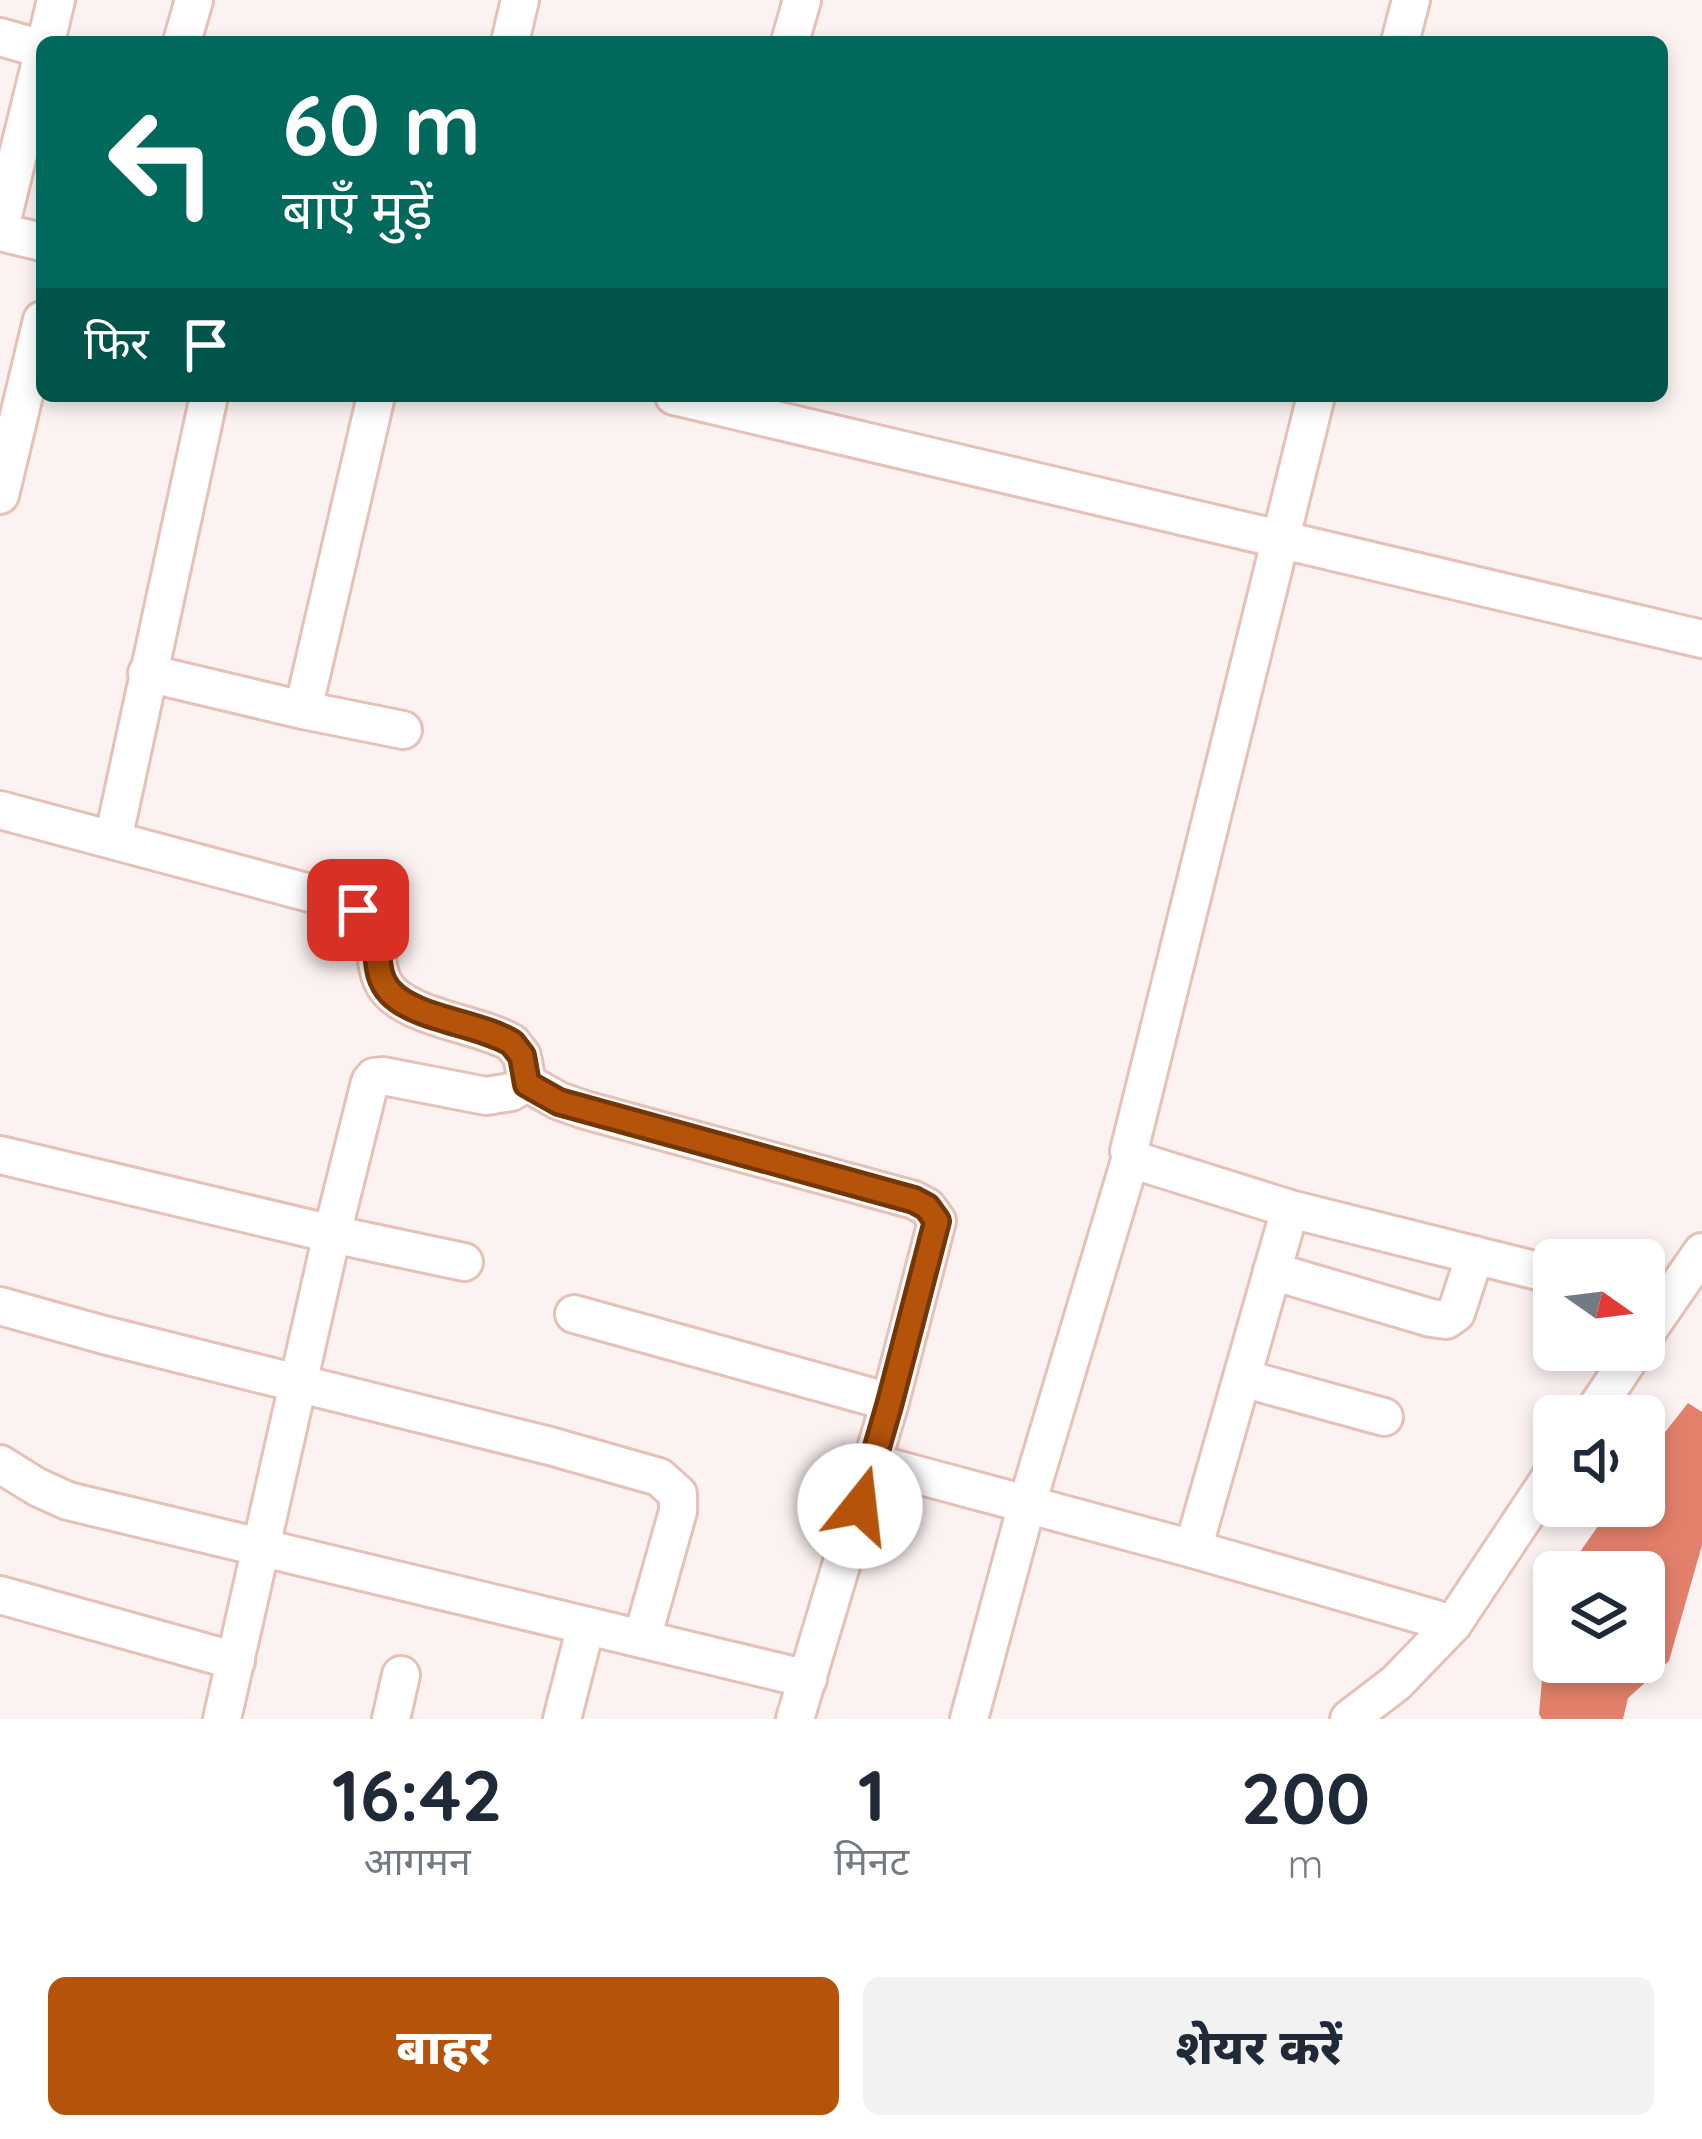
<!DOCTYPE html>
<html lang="hi">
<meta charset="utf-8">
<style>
:root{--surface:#fff;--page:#f2f2f3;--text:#1f2937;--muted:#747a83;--accent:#b45309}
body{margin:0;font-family:Quicksand,"Noto Sans Devanagari",sans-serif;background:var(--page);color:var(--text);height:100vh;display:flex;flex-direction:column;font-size:45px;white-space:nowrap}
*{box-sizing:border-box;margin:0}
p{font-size:39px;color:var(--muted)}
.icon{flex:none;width:66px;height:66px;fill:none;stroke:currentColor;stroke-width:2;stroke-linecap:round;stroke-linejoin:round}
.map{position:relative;height:1719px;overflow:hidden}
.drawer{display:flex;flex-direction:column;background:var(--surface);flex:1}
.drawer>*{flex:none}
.hud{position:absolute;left:36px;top:36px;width:1632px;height:366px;border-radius:18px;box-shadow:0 6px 18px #0003;background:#00695c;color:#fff;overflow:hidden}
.needle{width:78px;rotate:104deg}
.tools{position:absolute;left:1533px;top:1239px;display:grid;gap:24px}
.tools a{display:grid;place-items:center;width:132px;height:132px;border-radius:18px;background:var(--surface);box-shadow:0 6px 18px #0003;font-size:60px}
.pin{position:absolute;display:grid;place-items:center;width:102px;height:102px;color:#fff;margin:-51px;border-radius:24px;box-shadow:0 6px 18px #0006}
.me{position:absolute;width:132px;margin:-66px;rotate:16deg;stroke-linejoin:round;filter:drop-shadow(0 0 9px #0008)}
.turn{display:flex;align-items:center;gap:42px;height:252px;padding:0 48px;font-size:54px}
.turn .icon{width:156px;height:156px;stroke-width:2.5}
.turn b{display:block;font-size:84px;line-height:102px}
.then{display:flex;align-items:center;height:114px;padding:0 48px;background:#0003;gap:24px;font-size:45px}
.eta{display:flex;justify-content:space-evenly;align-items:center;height:204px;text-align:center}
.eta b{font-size:72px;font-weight:800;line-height:84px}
.action{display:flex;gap:24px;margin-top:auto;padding:24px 48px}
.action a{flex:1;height:138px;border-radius:18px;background:var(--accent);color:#fff;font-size:48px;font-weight:800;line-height:138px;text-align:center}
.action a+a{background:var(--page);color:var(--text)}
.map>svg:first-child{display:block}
.water{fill:#e3806b}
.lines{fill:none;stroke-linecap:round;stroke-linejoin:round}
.minor-casing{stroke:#e7c0b7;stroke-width:42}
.minor{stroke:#fff;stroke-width:36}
.route-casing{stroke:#753606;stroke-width:30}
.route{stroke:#b45309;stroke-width:21}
</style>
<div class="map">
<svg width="1702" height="1719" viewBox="0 0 1702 1719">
<rect width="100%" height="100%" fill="#fbf2f1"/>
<path class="water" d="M1688,1403L1702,1412V1545L1669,1661L1628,1698L1623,1719H1542L1539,1714L1545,1646L1554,1611V1662H1644V1572H1566L1612,1506H1644V1459Z"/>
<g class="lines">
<g class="minor-casing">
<g id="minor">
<path d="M0,37L42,49"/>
<path d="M46,42L56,0"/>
<path d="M182,42L194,0"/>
<path d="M510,42L520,0"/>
<path d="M790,42L802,0"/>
<path d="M1400,42L1411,0"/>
<path d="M0,228L42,57"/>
<path d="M0,232L42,242"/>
<path d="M674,396L1702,639"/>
<path d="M1316,396L1129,1151L1131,1157L1137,1161L1290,1209L1554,1275"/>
<path d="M0,495L42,320"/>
<path d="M147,673L303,710L403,730"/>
<path d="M303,710L376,396"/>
<path d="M0,810L347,903L374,925C376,943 375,966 383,982C400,1018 479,1023 512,1043L522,1056L527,1083L559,1101L585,1110L914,1200L927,1207L937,1221L890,1402L795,1719"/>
<path d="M113,840L209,396"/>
<path d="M0,1155L332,1234L464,1262"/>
<path d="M1272,1271L1431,1318L1446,1320L1456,1313L1475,1255"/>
<path d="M0,1306L104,1335L550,1446L659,1477L678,1494V1511L642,1639"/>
<path d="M574,1314L890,1402"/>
<path d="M1644,1336L1702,1252"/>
<path d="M1242,1378L1384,1417"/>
<path d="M1591,1416L1635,1350"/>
<path d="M873,1463L1193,1549L1453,1624"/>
<path d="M0,1464L37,1487L68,1501L808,1679"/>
<path d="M1193,1549L1290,1209"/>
<path d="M0,1595L236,1661"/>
<path d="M222,1719L332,1234L370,1082L374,1077L383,1076L486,1096L511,1092L527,1083"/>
<path d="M391,1719L401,1675"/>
<path d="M562,1719L586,1626"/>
<path d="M969,1719L1027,1504L1131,1157"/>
<path d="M1349,1719L1396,1683L1453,1624L1554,1472"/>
</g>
</g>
<use href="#minor" class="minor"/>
</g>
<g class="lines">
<g class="route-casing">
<path id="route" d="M358,910C390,935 366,967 391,993C416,1019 479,1023 512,1043L522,1056L527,1084L559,1102L914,1200L927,1207L937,1221L890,1402L860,1506"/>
</g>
<use href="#route" class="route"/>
</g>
</svg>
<div class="tools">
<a><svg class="needle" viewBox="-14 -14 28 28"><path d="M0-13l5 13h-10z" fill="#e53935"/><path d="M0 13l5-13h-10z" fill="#747a83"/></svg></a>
<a><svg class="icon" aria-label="sound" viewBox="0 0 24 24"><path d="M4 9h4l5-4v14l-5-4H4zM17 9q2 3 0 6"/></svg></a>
<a><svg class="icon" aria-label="layers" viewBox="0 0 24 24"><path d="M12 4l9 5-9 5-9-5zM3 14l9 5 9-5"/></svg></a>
</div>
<div class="pin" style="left:358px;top:910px;background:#d93025"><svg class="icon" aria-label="arrive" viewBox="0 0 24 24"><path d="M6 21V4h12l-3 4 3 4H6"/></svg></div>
<svg class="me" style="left:860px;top:1506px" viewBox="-20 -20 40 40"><circle r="19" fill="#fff"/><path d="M0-13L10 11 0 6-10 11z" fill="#b45309"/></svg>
<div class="hud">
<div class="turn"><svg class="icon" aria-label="left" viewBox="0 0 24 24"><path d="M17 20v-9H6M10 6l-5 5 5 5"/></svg><div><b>60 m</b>बाएँ मुड़ें</div></div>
<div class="then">फिर<svg class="icon" aria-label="arrive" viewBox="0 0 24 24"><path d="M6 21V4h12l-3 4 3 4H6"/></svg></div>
</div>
</div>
<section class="drawer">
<div class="eta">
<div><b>16:42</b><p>आगमन</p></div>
<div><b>1</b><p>मिनट</p></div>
<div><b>200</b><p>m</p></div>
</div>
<div class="action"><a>बाहर</a><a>शेयर करें</a></div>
</section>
